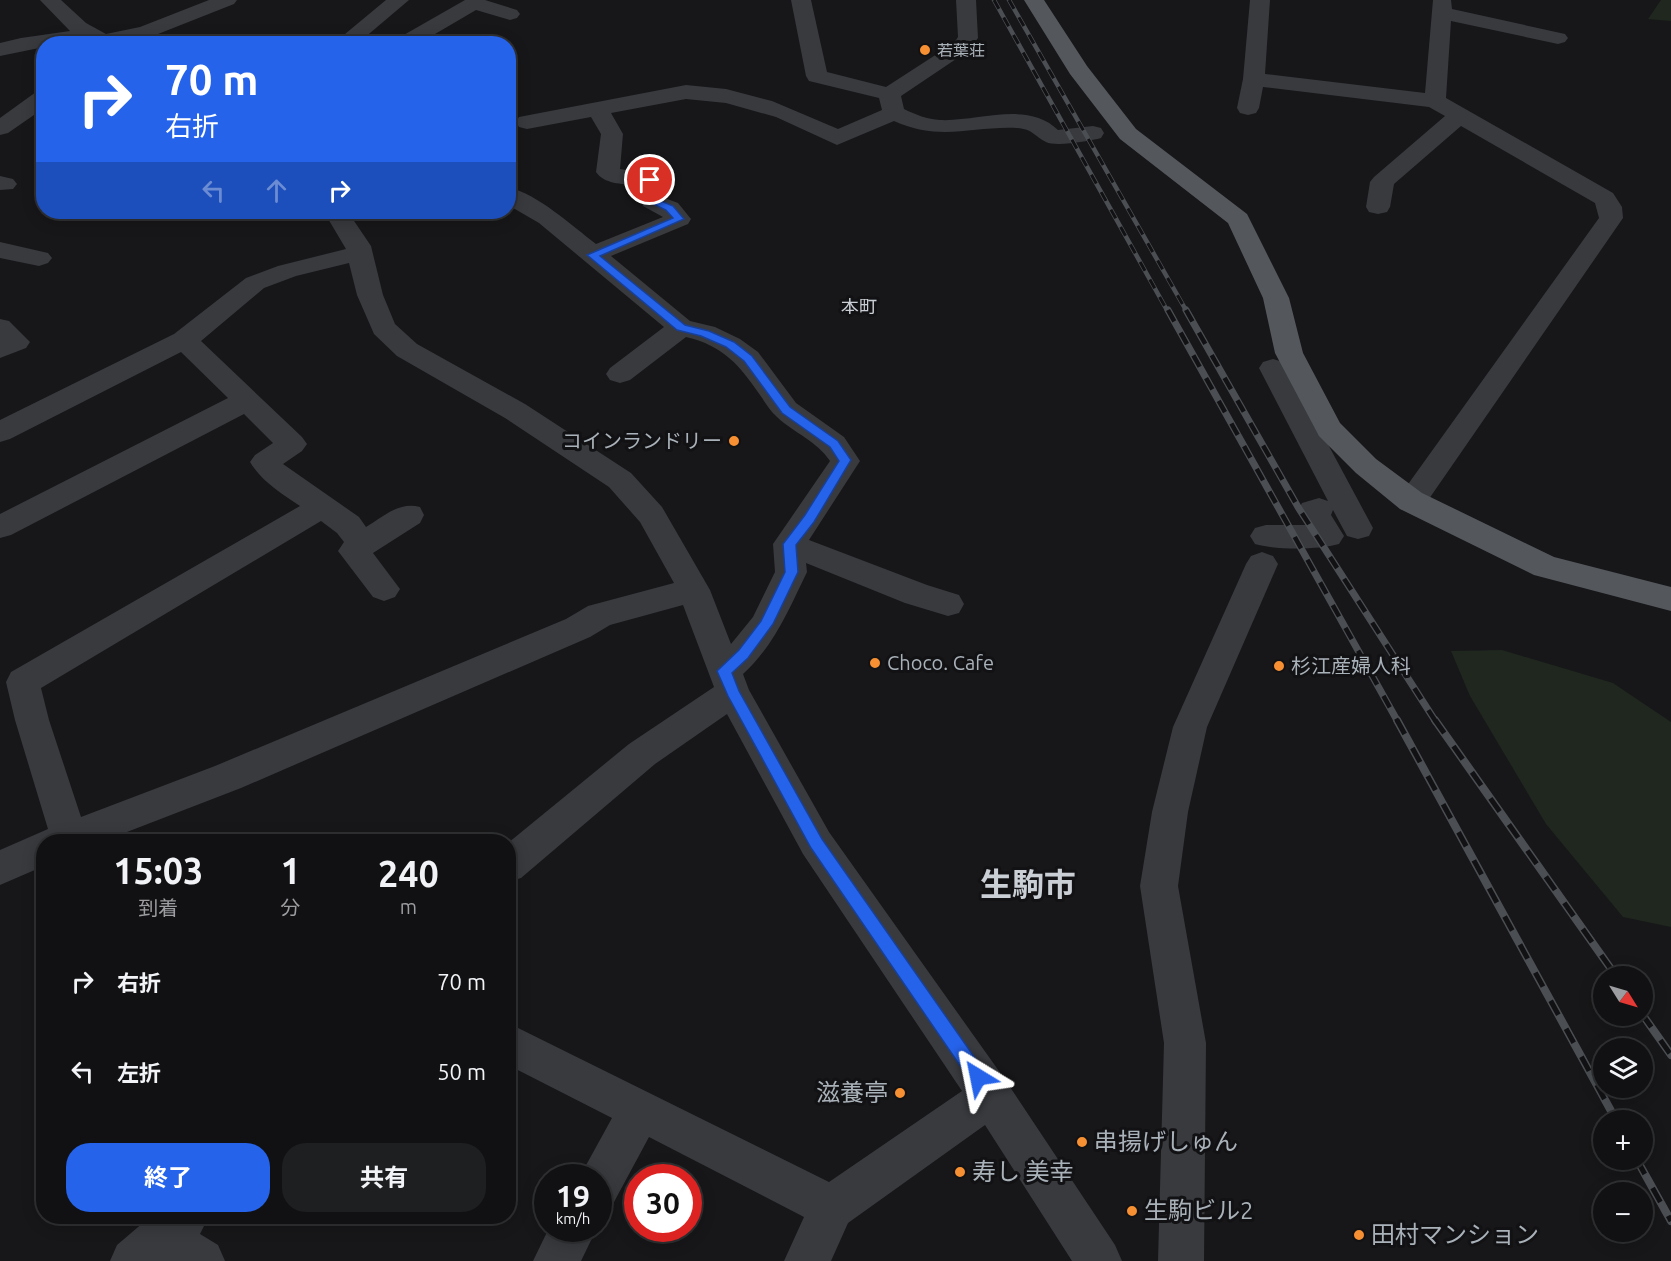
<!DOCTYPE html>
<html lang="ja">
<meta charset="utf-8">
<style>
:root{--surface:#111113;--page:#1e1f21;--text:#f1f3f6;--muted:#9c9da0;--line:#303133;--accent:#2563eb}
body{margin:0;font-family:Ubuntu,"Noto Sans JP",sans-serif;background:var(--page);color:var(--text);height:100vh;display:flex;flex-direction:column;font-size:22px;white-space:nowrap}
*{box-sizing:border-box;margin:0}
p{font-size:20px;color:var(--muted)}
.icon{flex:none;width:33px;height:33px;fill:none;stroke:currentColor;stroke-width:2;stroke-linecap:round;stroke-linejoin:round}
.map{position:relative;flex:1;overflow:hidden}
.panel{position:absolute;left:36px;top:834px;width:480px;height:390px;display:flex;flex-direction:column;background:var(--surface);border-radius:24px;box-shadow:0 3px 15px #0003,0 0 0 2px var(--line)}
.panel>*{flex:none}
.hud{position:absolute;left:36px;top:36px;width:480px;height:183px;border-radius:24px;box-shadow:0 3px 15px #0003,0 0 0 2px var(--line);background:#2563eb;color:#fff;overflow:hidden}
.needle{width:39px;rotate:127deg}
.buttons{position:absolute;left:1593px;top:966px;display:grid;gap:12px}
.buttons a{display:grid;place-items:center;width:60px;height:60px;border-radius:50%;background:var(--surface);box-shadow:0 3px 15px #0003,0 0 0 2px var(--line);font-size:30px}
.speed{position:absolute;left:534px;top:1164px;display:flex;gap:12px;font-size:30px;font-weight:700;text-align:center}
.speed>*{display:grid;place-content:center;width:78px;height:78px;border-radius:50%;background:var(--surface);box-shadow:0 3px 15px #0003,0 0 0 2px var(--line);line-height:1}
.speed small{font-size:15px;font-weight:400}
.speed .limit{border:9px solid #d22;background:#fff;color:#111}
.pin{position:absolute;display:grid;place-items:center;width:51px;height:51px;color:#fff;margin:-26px;border:3px solid #fff;border-radius:50%;box-shadow:0 2px 6px #0007}
.me{position:absolute;width:66px;margin:-33px;rotate:325deg;stroke-linejoin:round;filter:drop-shadow(0 0 4px #0008)}
.turn{display:flex;align-items:center;gap:21px;height:126px;padding:0 30px;font-size:27px}
.turn .icon{width:78px;height:78px;stroke-width:2.5}
.turn b{display:block;font-size:42px;line-height:51px}
.lanes{display:flex;align-items:center;height:57px;padding:0 30px;background:#0003;justify-content:center;gap:30px;direction:ltr}
.lanes .off{opacity:.35}
.eta{display:flex;justify-content:space-evenly;align-items:center;height:102px;text-align:center}
.eta b{font-size:36px;font-weight:700;line-height:42px}
.action{display:flex;gap:12px;margin-top:auto;padding:12px 30px}
.action a{flex:1;height:69px;border-radius:24px;background:var(--accent);color:#fff;font-size:24px;font-weight:700;line-height:69px;text-align:center}
.action a+a{background:var(--page);color:var(--text)}
ul{padding:0;list-style:none}
li{display:flex;align-items:center;gap:18px;height:90px;padding:0 30px}
li div{flex:1}
li b{display:block;font-size:22px}
li em{font-style:normal}
.map>svg:first-child{display:block}
.green{fill:#1f271f}
.lines{fill:none;stroke-linecap:round;stroke-linejoin:round}
.minor{fill:#383a3e;fill-rule:evenodd}
.major{fill:#54585d;fill-rule:evenodd}
.rail-far2-casing{stroke:#4b4f53;stroke-width:4.5}
.rail-far1-casing{stroke:#4b4f53;stroke-width:7}
.rail-casing{stroke:#4b4f53;stroke-width:8}
.rail-far2{stroke:#121214;stroke-width:3;stroke-dasharray:10;stroke-linecap:butt}
.rail-far1{stroke:#121214;stroke-width:4.5;stroke-dasharray:13;stroke-linecap:butt}
.rail{stroke:#121214;stroke-width:5;stroke-dasharray:16;stroke-linecap:butt}
.route{fill:#2563eb;stroke:#184099;stroke-width:1.5}
.poi-dot{fill:#f69032;stroke:#121214;stroke-width:2}
.labels{text-anchor:middle;stroke-width:6;stroke-linejoin:round;paint-order:stroke}
.far-poi-label{font-size:16px;fill:#a9b1b9;stroke:#121214;text-anchor:start}
.far-neighbourhood-label{font-size:18px;fill:#cacfd5;stroke:#121214}
.poi-label{font-size:20px;fill:#a9b1b9;stroke:#121214;text-anchor:start}
.near-poi-label{font-size:24px;fill:#a9b1b9;stroke:#121214;text-anchor:start}
.town-label{font-size:32px;font-weight:bold;fill:#cacfd5;stroke:#121214}
</style>
<div class="map">
<svg width="1671" height="1261" viewBox="0 0 1671 1261">
<rect width="100%" height="100%" fill="#171719"/>
<g class="green">
<path d="M1661,0H1671V21L1648,19Z"/>
<path d="M1502,650L1613,683L1671,722V927L1623,917L1546,824L1470,696L1451,651Z"/>
</g>
<g class="lines">
<g class="minor">
<path d="M40,0H61L86,23L106,34L140,27L209,0H237L234,4L153,36L122,44H44V47L0,56V43L21,38L70,31Z"/>
<path d="M386,0H409L357,44H333Z"/>
<path d="M465,0H485L517,10L520,14L517,18L510,20L476,10L418,44H392L395,40Z"/>
<path d="M791,0H811L827,72L886,87L954,43L958,37L956,0H976L978,38L968,51L901,96L904,109C916,115 927,119 940,120C977,122 1028,100 1058,130L1093,126L1101,128L1104,133L1101,138C1090,141 1056,147 1046,142C1034,136 1033,129 1017,128C971,126 941,142 894,121L837,145L776,117L726,103L686,99L611,113L623,134L620,169L658,175L662,180L658,187L662,197L678,203L691,219L688,224L611,256L690,321L715,327L740,339L758,352L796,403L844,437L860,461L809,540L927,585L959,595L964,604L959,613L948,616L905,603L806,563L807,572C789,609 774,646 743,674L749,690L829,832L1006,1081L1115,1245L1122,1261H1072L985,1125L848,1223L831,1261H784L804,1217L649,1137L614,1202L598,1208V1178H579L612,1118L508,1065V1023L829,1182L962,1091L803,854L727,714L655,764L521,878L508,882V843L629,744L714,687L683,605L610,625L590,637L241,788L101,842H44V866L0,885V850L48,829L15,720L6,682L11,672L300,506C281,493 262,482 250,462L255,455L273,443L244,414L11,535L0,538V514L228,398L181,352L10,439L0,442V420L174,334L246,278L278,266L346,249L324,212H348L371,246L383,295L395,324L417,344L525,404L631,473L662,507L710,590L731,644L753,617L775,572L773,544L830,461C817,441 794,433 777,417C770,411 765,402 760,395C739,365 724,346 686,337L630,380L620,383L610,380L606,374L610,368L664,327L539,223L508,205V187C539,195 571,225 596,244L663,217L643,206L635,185C622,184 604,184 596,172L601,134L591,117L527,129L519,127L516,122L519,117L686,85L726,89L772,101L838,129L882,110L879,98L809,81L806,76ZM349,263L357,295L374,334L397,356L505,418L609,487L640,522L674,583L588,606L566,619L215,766L81,817L49,720L41,688L321,521L337,533L344,542L338,551L373,597L384,601L395,597L400,589L373,553L420,523L424,515L420,507C399,501 383,517 366,527L359,517L283,464L302,451L307,444L302,437L201,341L264,288L296,276Z"/>
<path d="M1250,0H1270L1265,74L1425,93L1433,0H1451L1452,9L1565,34L1568,38L1565,42L1558,44L1451,21L1446,98L1613,193L1622,207L1623,218L1422,509L1411,512L1400,509L1396,501L1599,218L1595,203L1461,126L1394,184L1390,207L1387,212L1378,214L1369,212L1366,207L1370,182L1374,177L1445,116L1429,107L1263,87L1259,108L1256,113L1248,115L1240,113L1237,108L1243,79Z"/>
<path d="M44,91V108L8,133L0,135V118L36,92Z"/>
<path d="M0,176L13,179L17,184L13,189L0,190Z"/>
<path d="M0,242L48,253L52,258L48,263L39,266L0,258Z"/>
<path d="M0,319L9,321L30,342L26,348L0,358Z"/>
<path d="M1273,359L1283,362L1287,368L1373,528L1369,536L1358,539L1347,536L1333,510L1331,515L1344,536L1339,544C1318,550 1276,550 1255,544L1250,536L1255,528L1266,525H1306L1298,511L1302,503L1319,498L1328,501L1259,368L1263,362Z"/>
<path d="M1262,552L1273,556L1278,564L1207,727L1188,812L1178,886L1206,1043L1204,1261H1158L1164,1043L1140,886L1152,812L1173,727L1246,564L1251,556Z"/>
<path d="M151,1216H209L200,1234L218,1245L225,1261H110L117,1245Z"/>
<path d="M549,1228H597L581,1261H533Z"/>
</g>
<path class="major" d="M1024,0H1044L1087,66L1136,129L1247,214L1289,298L1303,353L1340,423L1376,459L1422,493L1554,557L1671,587V611L1534,575L1400,509L1356,473L1319,436L1275,353L1263,298L1228,223L1120,139L1070,74Z"/>
<g class="rail-far2-casing">
<g id="rail-far2">
<path d="M994,0L1168,312"/>
<path d="M1009,0L1187,312"/>
</g>
</g>
<g class="rail-far1-casing">
<g id="rail-far1">
<path d="M1168,310L1398,722"/>
<path d="M1186,310L1298,507L1436,722"/>
</g>
</g>
<g class="rail-casing">
<g id="rail">
<path d="M1397,720L1616,1120"/>
<path d="M1435,720L1616,976"/>
<path d="M1642,1014L1671,1055"/>
<path d="M1637,1160L1671,1221"/>
</g>
</g>
<use href="#rail-far2" class="rail-far2"/>
<use href="#rail-far1" class="rail-far1"/>
<use href="#rail" class="rail"/>
</g>
<path class="route" d="M650,177L655,180L651,187L656,199L673,206L684,219L600,256L685,325L709,331L734,342L752,356L790,407L838,441L851,460L814,522L796,545L798,572L773,624L748,658L732,673L739,691L822,839L984,1071L986,1077L984,1083L978,1085L972,1083L811,848L728,696L717,671L739,650L761,621L785,572L783,544L805,515L839,461L830,447L782,413L744,361L726,347L701,336L677,330L587,255L673,218L666,210L647,201L641,187L646,178Z"/>
<g class="poi-dot">
<circle cx="925" cy="50" r="6"/>
<circle cx="734" cy="441" r="6"/>
<circle cx="875" cy="663" r="6"/>
<circle cx="1279" cy="666" r="6"/>
<circle cx="900" cy="1093" r="6"/>
<circle cx="1082" cy="1142" r="6"/>
<circle cx="960" cy="1172" r="6"/>
<circle cx="1132" cy="1211" r="6"/>
<circle cx="1359" cy="1235" r="6"/>
</g>
<g class="labels">
<g class="far-poi-label">
<text x="937" y="56">若葉荘</text>
</g>
<g class="far-neighbourhood-label">
<text x="859" y="313">本町</text>
</g>
<g class="poi-label">
<text x="722" y="448" text-anchor="end">コインランドリー</text>
<text x="887" y="670">Choco. Cafe</text>
<text x="1291" y="673">杉江産婦人科</text>
</g>
<g class="near-poi-label">
<text x="888" y="1101" text-anchor="end">滋養亭</text>
<text x="1094" y="1150">串揚げしゅん</text>
<text x="972" y="1180">寿し 美幸</text>
<text x="1144" y="1219">生駒ビル2</text>
<text x="1371" y="1243">田村マンション</text>
</g>
<g class="town-label">
<text x="1028" y="896">生駒市</text>
</g>
</g>
</svg>
<div class="buttons">
<a><svg class="needle" viewBox="-14 -14 28 28"><path d="M0-13l5 13h-10z" fill="#e53935"/><path d="M0 13l5-13h-10z" fill="#9c9da0"/></svg></a>
<a><svg class="icon" aria-label="layers" viewBox="0 0 24 24"><path d="M12 4l9 5-9 5-9-5zM3 14l9 5 9-5"/></svg></a>
<a>+</a>
<a>−</a>
</div>
<div class="speed"><div>19<small>km/h</small></div><div class="limit">30</div></div>
<div class="pin" style="left:650px;top:180px;background:#d93025"><svg class="icon" aria-label="arrive" viewBox="0 0 24 24"><path d="M6 21V4h12l-3 4 3 4H6"/></svg></div>
<svg class="me" style="left:978px;top:1077px" viewBox="-20 -20 40 40"><path d="M0-17L14 15 0 8-14 15z" fill="#2563eb" stroke="#fff" stroke-width="4"/></svg>
<div class="hud">
<div class="turn"><svg class="icon" aria-label="right" viewBox="0 0 24 24"><path d="M7 20v-9h11M14 6l5 5-5 5"/></svg><div><b>70 m</b>右折</div></div>
<div class="lanes"><svg class="icon off" aria-label="left" viewBox="0 0 24 24"><path d="M17 20v-9H6M10 6l-5 5 5 5"/></svg><svg class="icon off" aria-label="ahead" viewBox="0 0 24 24"><path d="M12 20V5M6 11l6-6 6 6"/></svg><svg class="icon" aria-label="right" viewBox="0 0 24 24"><path d="M7 20v-9h11M14 6l5 5-5 5"/></svg></div>
</div>
<section class="panel">
<div class="eta">
<div><b>15:03</b><p>到着</p></div>
<div><b>1</b><p>分</p></div>
<div><b>240</b><p>m</p></div>
</div>
<ul>
<li><svg class="icon" aria-label="right" viewBox="0 0 24 24"><path d="M7 20v-9h11M14 6l5 5-5 5"/></svg><div><b>右折</b></div><em>70 m</em></li>
<li><svg class="icon" aria-label="left" viewBox="0 0 24 24"><path d="M17 20v-9H6M10 6l-5 5 5 5"/></svg><div><b>左折</b></div><em>50 m</em></li>
</ul>
<div class="action"><a>終了</a><a>共有</a></div>
</section>
</div>
